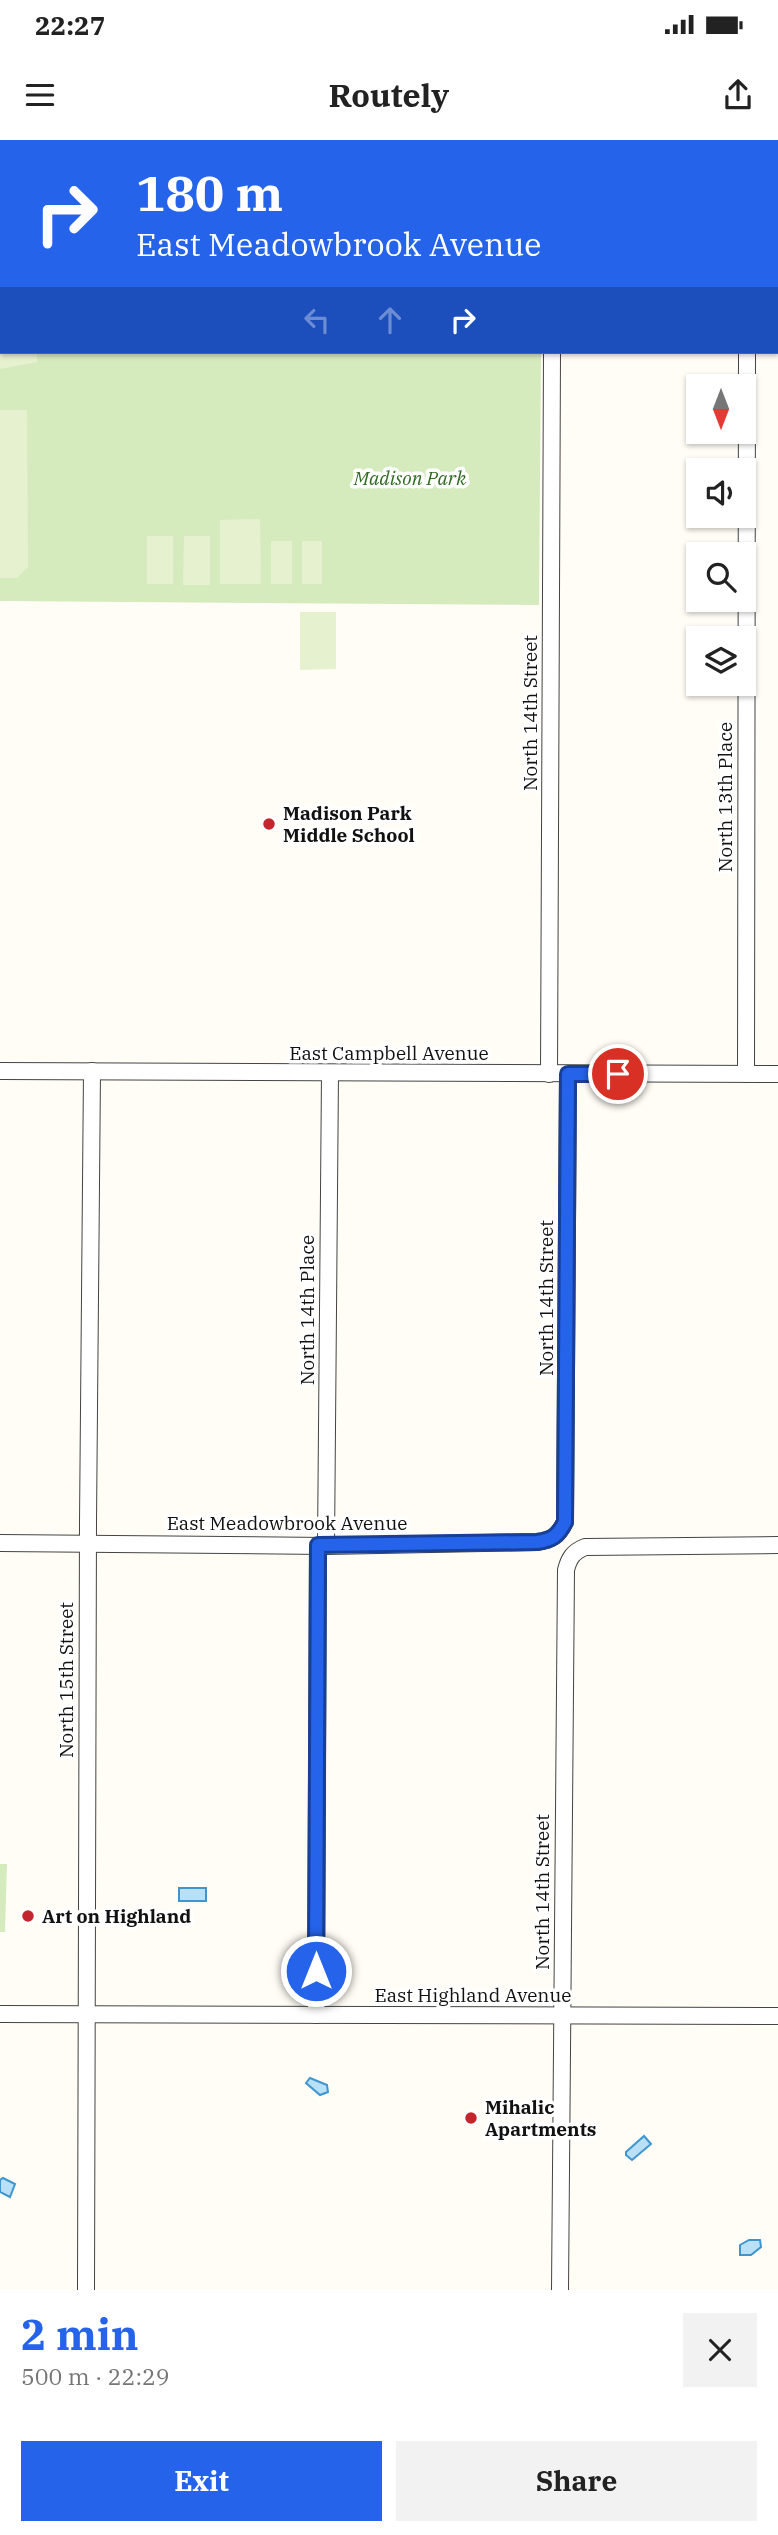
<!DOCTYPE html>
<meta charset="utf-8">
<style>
:root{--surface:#fff;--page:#f2f2f2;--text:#222;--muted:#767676;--accent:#2563eb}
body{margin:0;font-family:"IBM Plex Serif",serif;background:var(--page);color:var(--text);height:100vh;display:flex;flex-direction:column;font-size:26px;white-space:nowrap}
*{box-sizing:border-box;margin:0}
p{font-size:23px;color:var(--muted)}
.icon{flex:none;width:38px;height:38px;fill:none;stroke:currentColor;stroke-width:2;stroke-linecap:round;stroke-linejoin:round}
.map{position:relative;height:2150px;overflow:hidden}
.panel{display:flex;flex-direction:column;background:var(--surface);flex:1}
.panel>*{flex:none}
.hud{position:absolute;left:0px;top:0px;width:779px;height:214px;box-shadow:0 2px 5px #0004;background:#2563eb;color:#fff;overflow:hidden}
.needle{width:46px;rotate:180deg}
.buttons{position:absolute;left:686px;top:234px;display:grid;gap:14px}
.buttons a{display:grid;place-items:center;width:70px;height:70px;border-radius:0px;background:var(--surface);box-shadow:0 2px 5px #0004;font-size:35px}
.pin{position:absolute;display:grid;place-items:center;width:60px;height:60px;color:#fff;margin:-30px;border:4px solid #fff;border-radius:50%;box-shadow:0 2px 7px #0007}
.me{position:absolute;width:77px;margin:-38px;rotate:0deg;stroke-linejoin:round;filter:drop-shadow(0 0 5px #0008)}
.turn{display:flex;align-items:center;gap:24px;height:147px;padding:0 21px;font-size:32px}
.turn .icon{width:91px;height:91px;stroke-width:2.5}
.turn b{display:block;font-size:49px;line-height:60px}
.lanes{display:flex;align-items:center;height:66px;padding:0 21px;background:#0003;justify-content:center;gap:35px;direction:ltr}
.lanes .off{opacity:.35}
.round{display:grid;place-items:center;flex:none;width:74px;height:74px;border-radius:0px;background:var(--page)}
.head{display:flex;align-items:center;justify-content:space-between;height:119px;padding:0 21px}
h1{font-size:42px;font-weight:800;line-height:52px;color:var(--accent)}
.primary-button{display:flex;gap:14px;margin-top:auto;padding:14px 21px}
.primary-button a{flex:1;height:80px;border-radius:0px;background:var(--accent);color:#fff;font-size:28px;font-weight:800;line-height:80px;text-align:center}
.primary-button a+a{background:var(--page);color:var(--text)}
.status{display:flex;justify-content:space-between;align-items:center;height:49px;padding:0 35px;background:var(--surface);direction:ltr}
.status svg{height:19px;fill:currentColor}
header{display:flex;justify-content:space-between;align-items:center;height:91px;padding:0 21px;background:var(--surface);font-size:32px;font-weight:800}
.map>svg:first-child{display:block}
.green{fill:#d5ebbd}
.pitch{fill:#e6f2cf}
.water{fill:#b9e0f7;stroke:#3f96cf;stroke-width:2}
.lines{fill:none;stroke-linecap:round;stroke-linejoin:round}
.minor-casing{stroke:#444;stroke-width:18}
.minor{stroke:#fff;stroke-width:16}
.route-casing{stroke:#184099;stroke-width:18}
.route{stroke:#2563eb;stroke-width:12}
.poi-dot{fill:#c4262e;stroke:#fff;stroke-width:2.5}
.labels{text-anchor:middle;stroke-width:7;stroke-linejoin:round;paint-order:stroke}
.park-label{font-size:19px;font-style:italic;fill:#2f6b1f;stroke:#fff}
.street-label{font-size:19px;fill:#111;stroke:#fff}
.poi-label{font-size:19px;font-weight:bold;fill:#111;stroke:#fff;text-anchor:start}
</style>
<div class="status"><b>22:27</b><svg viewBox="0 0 49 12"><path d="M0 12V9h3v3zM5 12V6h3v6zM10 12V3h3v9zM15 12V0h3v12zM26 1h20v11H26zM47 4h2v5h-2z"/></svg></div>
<header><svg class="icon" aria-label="menu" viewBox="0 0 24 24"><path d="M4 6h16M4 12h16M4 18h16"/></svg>Routely<svg class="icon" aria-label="share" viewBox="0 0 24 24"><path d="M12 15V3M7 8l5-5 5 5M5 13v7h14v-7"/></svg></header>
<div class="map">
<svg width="778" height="2150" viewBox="0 0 778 2150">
<rect width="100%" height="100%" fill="#fffdf5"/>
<g class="green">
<path d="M0,0L221,2H2V212H541L539,465L0,461Z"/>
<path d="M0,1724H7L5,1792H0Z"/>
</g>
<g class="pitch">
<path d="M0,22L2,212H37V222L0,229Z"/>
<path d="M0,270H27L28,427L17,438H0Z"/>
<path d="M260,379L261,444H220V380Z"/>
<rect x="147" y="396" width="26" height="48"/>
<path d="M184,396H210V445H183Z"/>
<rect x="271" y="401" width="21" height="43"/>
<rect x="302" y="401" width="20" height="43"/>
<path d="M300,472H336V529L300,530Z"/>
</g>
<g class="water">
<rect x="179" y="1748" width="27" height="13"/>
<path d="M310,1938L327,1945L328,1952L320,1955L306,1943Z"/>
<path d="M644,1996L651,2004L632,2020L626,2015V2012Z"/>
<path d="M3,2038L15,2044L10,2057L0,2052V2040Z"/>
<path d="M749,2100H760L761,2107L751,2115H740V2105Z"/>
</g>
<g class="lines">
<g class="minor-casing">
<g id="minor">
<path d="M287,0L297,2"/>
<path d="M748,2V0"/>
<path d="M0,931L778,934"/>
<path d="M549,934L552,212"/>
<path d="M746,934L747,212"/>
<path d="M0,1403L326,1406L537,1402C552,1400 558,1396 565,1382L568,934"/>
<path d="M326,1406L330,934"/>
<path d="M0,1874L778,1876"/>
<path d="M316,1875L318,1406"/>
<path d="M86,2150L88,1382L92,931"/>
<path d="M560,2150L566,1430C569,1418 573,1412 585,1407L778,1405"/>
</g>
</g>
<use href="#minor" class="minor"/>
</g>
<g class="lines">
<g class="route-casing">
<path id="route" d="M316,1831L318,1405L537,1402C552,1400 558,1396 565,1382L568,934H618"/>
</g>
<use href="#route" class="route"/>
</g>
<g class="poi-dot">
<circle cx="269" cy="684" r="7"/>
<circle cx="28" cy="1776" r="7"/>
<circle cx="471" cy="1978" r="7"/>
</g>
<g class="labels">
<g class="park-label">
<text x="410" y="345">Madison Park</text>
</g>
<g class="street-label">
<text transform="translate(530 573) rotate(-90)" y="7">North 14th Street</text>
<text transform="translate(725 657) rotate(-90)" y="7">North 13th Place</text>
<text x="389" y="920">East Campbell Avenue</text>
<text transform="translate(546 1158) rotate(-90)" y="7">North 14th Street</text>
<text transform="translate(307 1170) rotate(-90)" y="7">North 14th Place</text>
<text x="287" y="1390">East Meadowbrook Avenue</text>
<text transform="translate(66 1540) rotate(-90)" y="7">North 15th Street</text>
<text transform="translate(542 1752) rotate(-90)" y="7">North 14th Street</text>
<text x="473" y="1862">East Highland Avenue</text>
</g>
<g class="poi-label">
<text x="283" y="680">Madison Park<tspan x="283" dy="22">Middle School</tspan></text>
<text x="42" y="1783">Art on Highland</text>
<text x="485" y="1974">Mihalic<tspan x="485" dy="22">Apartments</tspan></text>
</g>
</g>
</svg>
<div class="buttons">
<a><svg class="needle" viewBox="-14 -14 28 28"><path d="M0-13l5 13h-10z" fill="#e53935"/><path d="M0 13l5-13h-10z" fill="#767676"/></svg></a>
<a><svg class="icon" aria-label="sound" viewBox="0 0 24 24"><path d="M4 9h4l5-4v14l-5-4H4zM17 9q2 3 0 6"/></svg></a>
<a><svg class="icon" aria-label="search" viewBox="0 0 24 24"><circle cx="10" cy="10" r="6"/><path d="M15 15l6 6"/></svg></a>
<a><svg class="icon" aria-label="layers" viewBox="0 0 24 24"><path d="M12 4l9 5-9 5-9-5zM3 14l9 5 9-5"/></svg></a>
</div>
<div class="pin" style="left:618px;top:934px;background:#d93025"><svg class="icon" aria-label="arrive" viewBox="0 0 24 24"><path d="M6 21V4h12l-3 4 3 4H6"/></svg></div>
<svg class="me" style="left:316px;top:1831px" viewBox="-20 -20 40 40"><circle r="17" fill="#2563eb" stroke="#fff" stroke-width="3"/><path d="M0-11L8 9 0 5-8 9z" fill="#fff"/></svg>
<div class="hud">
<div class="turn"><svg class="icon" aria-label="right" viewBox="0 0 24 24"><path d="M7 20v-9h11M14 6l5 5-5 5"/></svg><div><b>180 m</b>East Meadowbrook Avenue</div></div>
<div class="lanes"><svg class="icon off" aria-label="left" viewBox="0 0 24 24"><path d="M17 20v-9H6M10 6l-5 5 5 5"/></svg><svg class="icon off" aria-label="ahead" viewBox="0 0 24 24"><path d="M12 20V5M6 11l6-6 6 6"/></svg><svg class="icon" aria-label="right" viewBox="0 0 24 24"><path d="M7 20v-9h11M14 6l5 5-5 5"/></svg></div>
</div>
</div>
<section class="panel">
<div class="head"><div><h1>2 min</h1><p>500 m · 22:29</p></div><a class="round"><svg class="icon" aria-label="close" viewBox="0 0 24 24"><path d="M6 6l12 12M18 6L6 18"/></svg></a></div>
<div class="primary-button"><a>Exit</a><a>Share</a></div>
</section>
